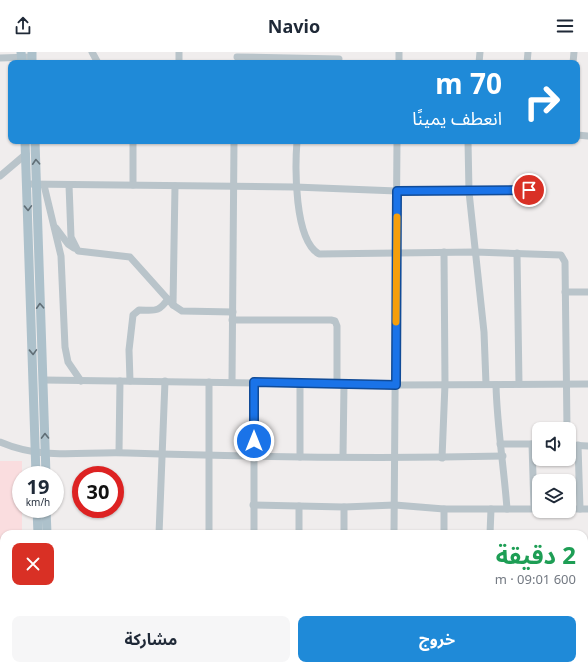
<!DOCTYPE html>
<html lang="ar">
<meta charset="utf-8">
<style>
:root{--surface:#fff;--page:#f6f6f7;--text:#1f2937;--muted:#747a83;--accent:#1f8ad8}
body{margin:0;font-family:"Noto Sans","Noto Sans Arabic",sans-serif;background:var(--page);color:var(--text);direction:rtl;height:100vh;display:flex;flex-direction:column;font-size:15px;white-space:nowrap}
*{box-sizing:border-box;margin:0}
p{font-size:13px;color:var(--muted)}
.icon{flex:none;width:22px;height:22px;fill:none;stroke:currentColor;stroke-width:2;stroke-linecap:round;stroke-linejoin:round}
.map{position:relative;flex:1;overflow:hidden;direction:ltr}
.panel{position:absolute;left:0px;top:478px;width:588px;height:140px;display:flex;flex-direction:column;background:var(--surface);border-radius:12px 12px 0 0;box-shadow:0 1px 3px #0004;direction:rtl}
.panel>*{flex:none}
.top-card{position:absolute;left:8px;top:8px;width:572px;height:84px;border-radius:8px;box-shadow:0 1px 3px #0004;direction:rtl;background:#1f8ad8;color:#fff;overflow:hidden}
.controls{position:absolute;left:532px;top:370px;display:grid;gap:8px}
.controls a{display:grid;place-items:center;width:44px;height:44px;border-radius:8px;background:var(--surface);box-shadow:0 1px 3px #0004;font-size:20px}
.speed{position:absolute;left:12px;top:414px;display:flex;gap:8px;font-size:20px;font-weight:700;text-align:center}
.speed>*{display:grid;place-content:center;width:52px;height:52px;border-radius:50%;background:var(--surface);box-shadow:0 1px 3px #0004;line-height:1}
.speed small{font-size:10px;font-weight:400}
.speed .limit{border:6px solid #d22;background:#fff;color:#111}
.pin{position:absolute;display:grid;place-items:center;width:34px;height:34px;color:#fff;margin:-17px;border:2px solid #fff;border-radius:50%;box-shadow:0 1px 4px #0007}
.me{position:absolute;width:44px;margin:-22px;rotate:0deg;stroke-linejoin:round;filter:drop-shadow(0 0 3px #0008)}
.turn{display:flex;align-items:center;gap:14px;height:84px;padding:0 12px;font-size:18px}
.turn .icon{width:52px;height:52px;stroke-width:2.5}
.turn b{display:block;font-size:28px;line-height:34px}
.round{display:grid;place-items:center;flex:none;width:42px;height:42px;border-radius:8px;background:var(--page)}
.head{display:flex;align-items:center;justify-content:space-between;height:68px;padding:0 12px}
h1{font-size:24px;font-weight:700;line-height:30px;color:#1e9e55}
.cta{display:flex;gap:8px;margin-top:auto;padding:8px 12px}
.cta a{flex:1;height:46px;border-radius:8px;background:var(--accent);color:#fff;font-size:16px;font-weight:700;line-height:46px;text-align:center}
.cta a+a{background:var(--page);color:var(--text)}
header{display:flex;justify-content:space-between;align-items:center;height:52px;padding:0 12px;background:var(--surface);font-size:18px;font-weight:700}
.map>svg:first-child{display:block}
.medical{fill:#fadddf}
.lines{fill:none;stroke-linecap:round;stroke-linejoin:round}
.minor{stroke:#b9c4ca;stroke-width:7}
.major{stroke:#adc1cb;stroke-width:9}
.oneway{stroke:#606e76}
.route-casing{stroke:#114b97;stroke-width:10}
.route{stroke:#1a73e8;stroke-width:7}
.slow{stroke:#f59e0b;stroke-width:7}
</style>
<header><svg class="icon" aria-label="menu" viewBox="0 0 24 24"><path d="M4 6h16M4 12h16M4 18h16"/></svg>Navio<svg class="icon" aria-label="share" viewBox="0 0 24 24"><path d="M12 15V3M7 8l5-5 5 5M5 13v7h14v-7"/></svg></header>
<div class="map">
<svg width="588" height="618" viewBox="0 0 588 618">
<rect width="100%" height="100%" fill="#f0eded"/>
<path class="medical" d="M0,409H22V482H4V495H0Z"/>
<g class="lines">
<g class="minor">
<path d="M92,0L98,11"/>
<path d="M399,0V11"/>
<path d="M237,5L339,7"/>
<path d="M0,6L32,5"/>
<path d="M179,11V0"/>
<path d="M479,11L480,0"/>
<path d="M527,11L528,0"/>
<path d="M573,11L574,0"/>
<path d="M577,83L588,84"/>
<path d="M133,89V133"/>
<path d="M297,89C295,115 294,188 319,202L475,200L561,203L565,210L567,377"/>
<path d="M468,89L469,140L484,280L486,332"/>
<path d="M0,124L26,102"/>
<path d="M27,132L295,135L397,139L469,140L542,137"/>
<path d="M44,133L61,204L65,295L68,310L81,329"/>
<path d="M69,133L71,185L78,199L130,205L173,253L182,259L233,260"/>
<path d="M56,176L68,192L74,196"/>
<path d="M517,201L519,332"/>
<path d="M565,240H588"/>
<path d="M173,253L175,134"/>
<path d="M232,268H331L335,269L337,274V331"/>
<path d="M44,328L396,333L588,332"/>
<path d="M130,329L129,298L133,263L139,258C155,258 158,261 168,247"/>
<path d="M209,330V482"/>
<path d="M232,330L234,89"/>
<path d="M496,333C497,375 504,415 507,457"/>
<path d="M0,390C44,409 82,399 128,401C253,405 378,407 503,404"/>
<path d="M500,392H539"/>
<path d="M532,392L534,457"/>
<path d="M569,393L588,394"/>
<path d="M578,393L580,457"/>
<path d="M119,400L120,329"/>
<path d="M343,404L344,332"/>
<path d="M300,405V331"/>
<path d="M442,406L445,332L444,200"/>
<path d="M253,453L344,455L395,453L444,457H539"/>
<path d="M299,454V482"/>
<path d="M569,457H588"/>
<path d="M159,482L165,329"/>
<path d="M254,482V331"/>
<path d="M344,482V455"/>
<path d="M394,482L397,89"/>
<path d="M444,482V457"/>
<path d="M490,482L491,457"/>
<path d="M0,501H4"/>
<path d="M584,503H588"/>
<path d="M0,583H4"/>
<path d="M584,597L588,598"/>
<path d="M392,614V618"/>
<path d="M443,614V618"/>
<path d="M488,614V618"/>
<path d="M156,618V614"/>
<path d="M297,618V614"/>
<path d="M343,618V614"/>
</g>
<g class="major">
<path d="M21,0L22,11"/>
<path d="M32,0V11"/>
<path d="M25,89L36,423"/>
<path d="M35,89L46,423"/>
<path d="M37,457L38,482"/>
<path d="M46,457L47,482"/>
<path d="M42,614V618"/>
<path d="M50,618V614"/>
</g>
</g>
<defs><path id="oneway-chevron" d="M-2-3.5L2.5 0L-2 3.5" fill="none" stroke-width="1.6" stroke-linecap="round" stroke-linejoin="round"/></defs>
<g class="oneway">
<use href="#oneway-chevron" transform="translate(36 110) rotate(-93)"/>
<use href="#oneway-chevron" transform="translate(28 156) rotate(88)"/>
<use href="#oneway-chevron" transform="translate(40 254) rotate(-93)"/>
<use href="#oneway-chevron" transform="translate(33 300) rotate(88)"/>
<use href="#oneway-chevron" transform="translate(45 384) rotate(-91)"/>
</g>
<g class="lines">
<g class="route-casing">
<path id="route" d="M254,389V330L396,333L397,139L529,138"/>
</g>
<use href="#route" class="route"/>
<path class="slow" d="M396,270L397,165"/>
</g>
</svg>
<div class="controls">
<a><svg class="icon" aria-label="sound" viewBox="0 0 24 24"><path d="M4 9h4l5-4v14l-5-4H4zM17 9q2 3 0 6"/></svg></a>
<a><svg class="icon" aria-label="layers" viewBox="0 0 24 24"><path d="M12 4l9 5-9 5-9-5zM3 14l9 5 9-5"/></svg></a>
</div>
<div class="speed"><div>19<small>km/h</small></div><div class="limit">30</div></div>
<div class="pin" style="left:529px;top:138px;background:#d93025"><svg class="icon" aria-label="arrive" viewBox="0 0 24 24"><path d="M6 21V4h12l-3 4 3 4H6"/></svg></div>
<svg class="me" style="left:254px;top:389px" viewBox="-20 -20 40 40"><circle r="17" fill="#1a73e8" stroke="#fff" stroke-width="3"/><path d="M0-11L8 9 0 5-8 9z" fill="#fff"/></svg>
<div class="top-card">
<div class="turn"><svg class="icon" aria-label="right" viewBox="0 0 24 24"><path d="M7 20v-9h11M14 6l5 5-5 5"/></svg><div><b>70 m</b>انعطف يمينًا</div></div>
</div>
<section class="panel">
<div class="head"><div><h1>2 دقيقة</h1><p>600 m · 09:01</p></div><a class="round" style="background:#d93025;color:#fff"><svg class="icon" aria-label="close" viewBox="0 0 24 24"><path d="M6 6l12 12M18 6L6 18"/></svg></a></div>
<div class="cta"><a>خروج</a><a>مشاركة</a></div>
</section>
</div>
